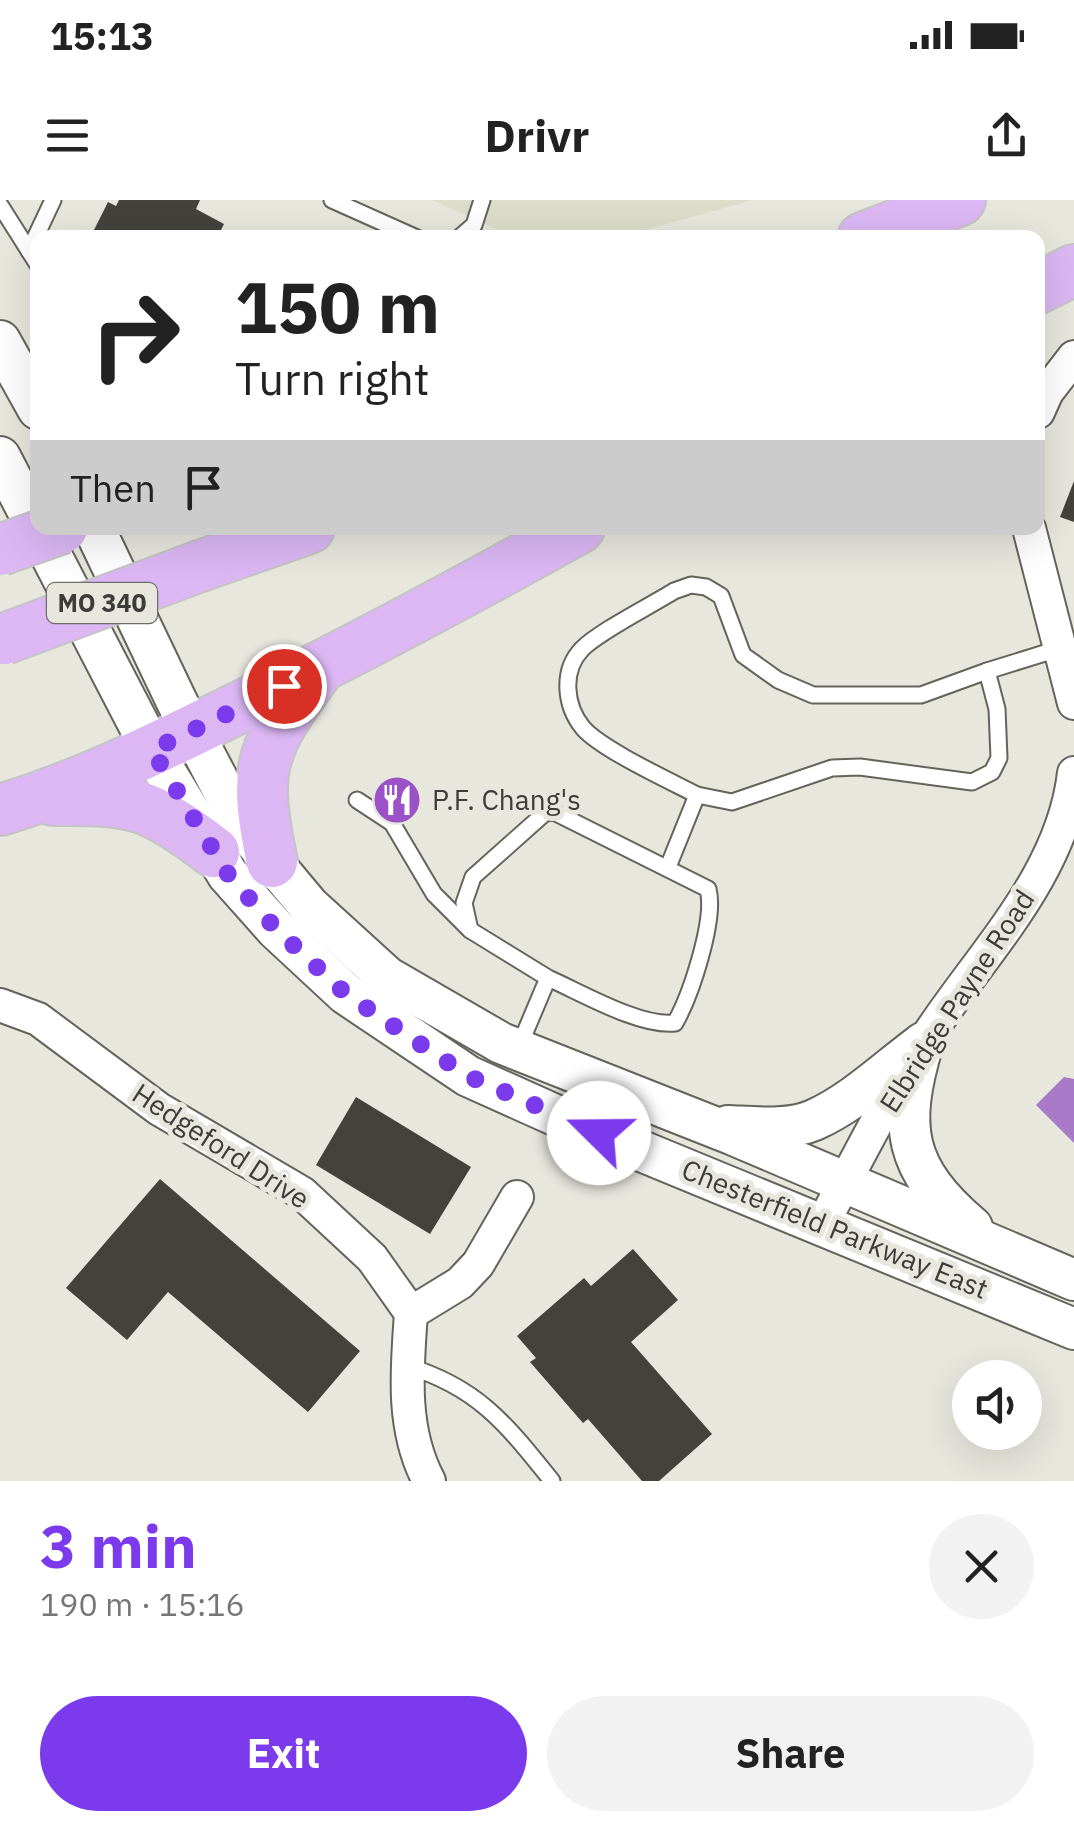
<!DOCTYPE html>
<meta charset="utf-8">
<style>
:root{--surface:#fff;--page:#f2f2f2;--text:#222;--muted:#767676;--accent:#7c3aed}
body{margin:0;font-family:"IBM Plex Sans",sans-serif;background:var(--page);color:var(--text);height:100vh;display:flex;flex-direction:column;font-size:38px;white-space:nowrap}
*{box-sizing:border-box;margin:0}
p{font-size:32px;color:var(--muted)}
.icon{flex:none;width:55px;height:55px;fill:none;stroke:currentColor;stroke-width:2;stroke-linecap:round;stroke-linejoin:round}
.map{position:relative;height:1281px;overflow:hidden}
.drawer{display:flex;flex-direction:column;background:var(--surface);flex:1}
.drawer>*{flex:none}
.banner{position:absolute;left:30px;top:30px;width:1015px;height:305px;border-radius:20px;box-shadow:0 10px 40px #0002;background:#fff;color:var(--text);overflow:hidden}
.fabs{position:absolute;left:952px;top:1160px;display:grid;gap:20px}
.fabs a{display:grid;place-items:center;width:90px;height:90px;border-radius:50%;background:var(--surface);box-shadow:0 10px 40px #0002;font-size:50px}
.pin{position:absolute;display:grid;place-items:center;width:85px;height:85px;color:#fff;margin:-42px;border:5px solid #fff;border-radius:50%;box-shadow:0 2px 10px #0007}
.me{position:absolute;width:110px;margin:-55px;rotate:292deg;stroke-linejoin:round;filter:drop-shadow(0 0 8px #0008)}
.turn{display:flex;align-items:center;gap:35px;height:210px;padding:0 40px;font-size:45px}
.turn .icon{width:130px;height:130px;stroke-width:2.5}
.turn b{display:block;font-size:70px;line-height:85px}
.then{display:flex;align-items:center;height:95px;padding:0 40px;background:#0003;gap:20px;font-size:38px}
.round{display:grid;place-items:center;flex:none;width:105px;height:105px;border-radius:52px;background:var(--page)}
.summary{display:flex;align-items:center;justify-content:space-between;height:170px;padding:0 40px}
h1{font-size:60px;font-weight:700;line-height:75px;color:var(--accent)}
.cta{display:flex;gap:20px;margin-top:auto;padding:20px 40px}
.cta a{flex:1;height:115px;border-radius:60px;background:var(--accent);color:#fff;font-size:40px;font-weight:700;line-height:115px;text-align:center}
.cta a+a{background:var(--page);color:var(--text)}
.status{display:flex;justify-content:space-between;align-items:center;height:70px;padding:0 50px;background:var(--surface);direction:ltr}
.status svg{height:28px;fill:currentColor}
header{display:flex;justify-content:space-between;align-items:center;height:130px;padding:0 40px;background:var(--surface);font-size:45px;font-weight:700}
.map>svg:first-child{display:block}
.built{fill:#ddddcb}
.water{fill:#a779c6}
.building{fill:#43433b}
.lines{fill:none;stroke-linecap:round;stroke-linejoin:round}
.service-casing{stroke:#64645b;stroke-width:19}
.minor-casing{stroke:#64645b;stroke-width:36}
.tertiary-casing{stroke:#64645b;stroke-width:44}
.primary-casing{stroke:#c4c4c4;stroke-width:54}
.service{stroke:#fff;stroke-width:15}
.minor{stroke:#fff;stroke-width:32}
.tertiary{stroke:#fff;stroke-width:40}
.primary{stroke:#dcb7f4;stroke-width:50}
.primary-bridge-casing{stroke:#c4c4c4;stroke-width:54;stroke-linecap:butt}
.primary-bridge{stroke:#dcb7f4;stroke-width:50}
.route{stroke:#7c3aed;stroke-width:18;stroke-dasharray:0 32.4}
.labels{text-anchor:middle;stroke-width:10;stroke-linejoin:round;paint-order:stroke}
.shield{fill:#e7e7de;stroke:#6f6f6a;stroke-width:2.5}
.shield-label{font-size:25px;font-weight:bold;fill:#3c3c39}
.poi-label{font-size:28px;fill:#3c3c39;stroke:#e7e7de;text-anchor:start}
.street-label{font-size:28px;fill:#3c3c39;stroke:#e7e7de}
</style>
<div class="status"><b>15:13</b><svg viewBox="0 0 49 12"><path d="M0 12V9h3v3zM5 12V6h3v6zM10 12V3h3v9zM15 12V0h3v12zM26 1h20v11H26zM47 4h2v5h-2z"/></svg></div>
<header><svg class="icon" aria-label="menu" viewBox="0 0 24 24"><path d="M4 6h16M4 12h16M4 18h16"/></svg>Drivr<svg class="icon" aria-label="share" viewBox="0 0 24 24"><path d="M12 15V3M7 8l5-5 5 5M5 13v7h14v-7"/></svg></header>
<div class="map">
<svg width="1074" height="1281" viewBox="0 0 1074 1281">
<rect width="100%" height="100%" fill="#e7e7de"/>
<path class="built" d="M432,0H753L627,35L511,36Z"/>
<path class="water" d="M1064,877L1074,879V943L1036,905Z"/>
<g class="building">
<path d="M119,0H200L196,9L224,24L217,38H90L108,2L116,6Z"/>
<path d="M1074,281V322L1060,317Z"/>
<path d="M356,897L471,967L430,1034L316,965Z"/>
<path d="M160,979L360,1151L308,1212L168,1092L127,1140L66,1088Z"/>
<path d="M633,1049L678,1100L631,1142L712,1234L659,1281H642L588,1219L583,1223L530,1162L536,1158L517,1136L584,1078L591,1086Z"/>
</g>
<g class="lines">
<g class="service-casing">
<g id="service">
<path d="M332,0L417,38"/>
<path d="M0,5L38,65"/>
<path d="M459,38L474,25L482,0"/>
<path d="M29,51L53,0"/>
<path d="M697,595C670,581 601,549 583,528C565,506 561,471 582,449C598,432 652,405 674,391L691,385L706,387L721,396L743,455L778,480L813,495H921L987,471"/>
<path d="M357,600L392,623L434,694L470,730"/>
<path d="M668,667L697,595L732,602L832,568L860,567L972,582L992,572L999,558L997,509L987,471L1061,448"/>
<path d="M518,849L548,778L470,730L464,703L473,677L545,613L554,612L708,689C716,719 691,795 675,823C640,827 582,793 548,778"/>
<path d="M407,1166C478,1187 507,1225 552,1281"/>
</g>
</g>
<g class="minor-casing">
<g id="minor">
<path d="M1038,212L1047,192L1074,157"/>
<path d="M1029,328L1074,503"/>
<path d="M0,805L38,819L159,909L302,993L372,1058L411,1113C407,1169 401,1229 429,1281"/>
<path d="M823,1023C855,963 886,901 923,843C977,758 1062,678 1074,573"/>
<path d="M411,1113L460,1083L478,1064L517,997"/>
</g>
</g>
<g class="tertiary-casing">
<g id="tertiary">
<path d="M0,141L38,209"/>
<path d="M0,257L152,550L228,675L276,729L346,794L468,876L566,920L1074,1129"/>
<path d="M94,328L177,502L242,626L309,706L387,777L501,843L734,935L1074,1080"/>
<path d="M923,843C898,927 903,968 972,1027"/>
<path d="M728,926C754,927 789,931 814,920C853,903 889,868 923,843"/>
</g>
</g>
<g class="primary-casing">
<g id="primary">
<path d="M863,38L960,0"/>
<path d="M1038,88L1074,70"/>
<path d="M200,366L309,328"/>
<path d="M53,600C81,600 113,599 140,607C166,616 192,635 214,652"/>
<path d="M0,610C81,586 155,549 230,512C349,454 464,392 579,328"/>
<path d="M272,662C252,568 260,549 316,473"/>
</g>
</g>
<use href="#service" class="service"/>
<use href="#minor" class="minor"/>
<use href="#tertiary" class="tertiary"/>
<use href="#primary" class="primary"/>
<g class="primary-bridge-casing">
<g id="primary-bridge">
<path d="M0,350L62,328"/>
<path d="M4,439L200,366"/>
</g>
</g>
<use href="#primary-bridge" class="primary-bridge"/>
</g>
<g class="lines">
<path class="route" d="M284,486L152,550L228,674L276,729L346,794L468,876L599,933"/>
</g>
<defs>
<g id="restaurant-disc" transform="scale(2.5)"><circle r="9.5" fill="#9a52c6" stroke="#e7e7de"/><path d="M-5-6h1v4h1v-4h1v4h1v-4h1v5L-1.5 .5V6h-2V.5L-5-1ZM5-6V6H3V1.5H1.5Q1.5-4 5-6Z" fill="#fff"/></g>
</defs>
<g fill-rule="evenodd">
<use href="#restaurant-disc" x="397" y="600"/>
</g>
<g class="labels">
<rect class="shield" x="47" y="383" width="110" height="40" rx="8"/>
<g class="shield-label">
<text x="102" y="412">MO 340</text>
</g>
<g class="poi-label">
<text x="432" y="610">P.F. Chang's</text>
</g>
<g class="street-label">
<text transform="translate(957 801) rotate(-57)" y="10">Elbridge Payne Road</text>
<text transform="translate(221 946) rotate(33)" y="10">Hedgeford Drive</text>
<text transform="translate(835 1029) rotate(22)" y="10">Chesterfield Parkway East</text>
</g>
</g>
</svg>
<div class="fabs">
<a><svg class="icon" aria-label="sound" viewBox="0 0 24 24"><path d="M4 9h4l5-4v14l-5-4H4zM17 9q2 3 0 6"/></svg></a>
</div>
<div class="pin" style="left:284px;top:486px;background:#d93025"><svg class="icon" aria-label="arrive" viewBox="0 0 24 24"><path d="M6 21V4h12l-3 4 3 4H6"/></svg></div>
<svg class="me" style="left:599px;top:933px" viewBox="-20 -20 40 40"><circle r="19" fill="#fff"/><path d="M0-13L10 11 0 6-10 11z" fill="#7c3aed"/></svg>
<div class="banner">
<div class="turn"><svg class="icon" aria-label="right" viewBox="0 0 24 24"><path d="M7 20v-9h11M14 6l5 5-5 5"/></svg><div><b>150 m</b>Turn right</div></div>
<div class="then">Then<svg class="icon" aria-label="arrive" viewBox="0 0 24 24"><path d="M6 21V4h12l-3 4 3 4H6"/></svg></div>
</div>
</div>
<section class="drawer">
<div class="summary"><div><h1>3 min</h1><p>190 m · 15:16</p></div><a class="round"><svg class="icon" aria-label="close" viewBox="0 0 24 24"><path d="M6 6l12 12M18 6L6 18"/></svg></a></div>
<div class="cta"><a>Exit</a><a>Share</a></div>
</section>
